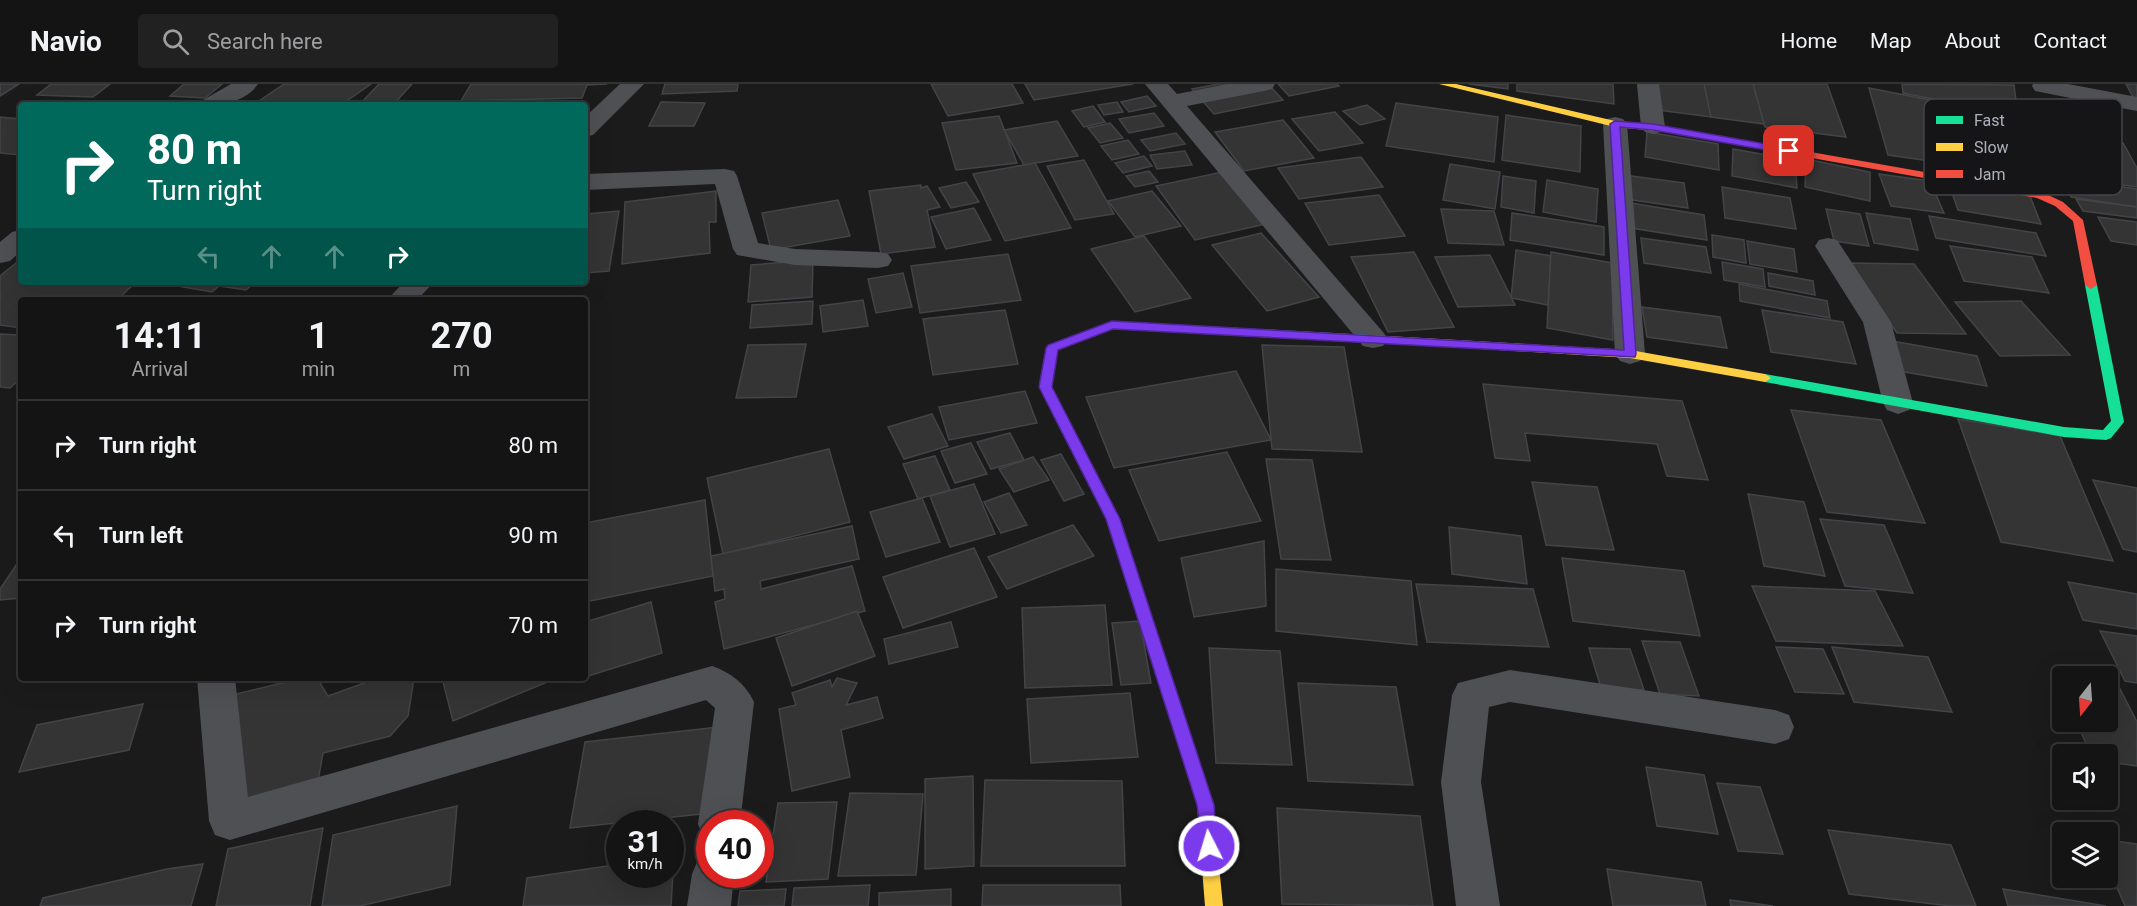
<!DOCTYPE html>
<style>
:root{--surface:#141414;--page:#212122;--text:#f1f3f6;--muted:#9d9ea0;--line:#333334}
body{margin:0;font-family:Roboto,sans-serif;background:var(--page);color:var(--text);height:100vh;display:flex;flex-direction:column;font-size:22px;white-space:nowrap}
*{box-sizing:border-box;margin:0}
p{font-size:20px;color:var(--muted)}
.icon{flex:none;width:33px;height:33px;fill:none;stroke:currentColor;stroke-width:2;stroke-linecap:round;stroke-linejoin:round}
.map{position:relative;flex:1;overflow:hidden}
.side{position:absolute;left:18px;top:213px;width:570px;height:384px;display:flex;flex-direction:column;background:var(--surface);border-radius:6px;box-shadow:0 6px 24px #0002,0 0 0 2px var(--line)}
.side>*{flex:none}
.top-card{position:absolute;left:18px;top:18px;width:570px;height:183px;border-radius:6px;box-shadow:0 6px 24px #0002,0 0 0 2px var(--line);background:#00695c;color:#fff;overflow:hidden}
.needle{width:39px;rotate:197deg}
.buttons{position:absolute;left:2052px;top:582px;display:grid;gap:12px}
.buttons a{display:grid;place-items:center;width:66px;height:66px;border-radius:6px;background:var(--surface);box-shadow:0 6px 24px #0002,0 0 0 2px var(--line);font-size:30px}
.speed{position:absolute;left:606px;top:726px;display:flex;gap:12px;font-size:30px;font-weight:700;text-align:center}
.speed>*{display:grid;place-content:center;width:78px;height:78px;border-radius:50%;background:var(--surface);box-shadow:0 6px 24px #0002,0 0 0 2px var(--line);line-height:1}
.speed small{font-size:15px;font-weight:400}
.speed .limit{border:9px solid #d22;background:#fff;color:#111}
.pin{position:absolute;display:grid;place-items:center;width:51px;height:51px;color:#fff;margin:-26px;border-radius:12px;box-shadow:0 3px 9px #0006}
.me{position:absolute;width:66px;margin:-33px;rotate:355deg;stroke-linejoin:round;filter:drop-shadow(0 0 4px #0008)}
.turn{display:flex;align-items:center;gap:21px;height:126px;padding:0 30px;font-size:27px}
.turn .icon{width:78px;height:78px;stroke-width:2.5}
.turn b{display:block;font-size:42px;line-height:51px}
.lanes{display:flex;align-items:center;height:57px;padding:0 30px;background:#0003;justify-content:center;gap:30px;direction:ltr}
.lanes .off{opacity:.35}
.eta{display:flex;justify-content:space-evenly;align-items:center;height:102px;text-align:center}
.eta b{font-size:36px;font-weight:700;line-height:42px}
ul{padding:0;list-style:none}
li{display:flex;align-items:center;gap:18px;height:90px;padding:0 30px;border-top:2px solid var(--line)}
li div{flex:1}
li b{display:block;font-size:22px}
li em{font-style:normal}
header{display:flex;align-items:center;gap:36px;box-sizing:border-box;height:84px;padding:0 30px;background:var(--surface);border-bottom:2px solid var(--line)}
header strong{font-size:28px}
nav{display:flex;gap:33px;margin-inline-start:auto;font-size:21px}
.search{width:420px;height:54px;background:var(--page);display:flex;align-items:center;gap:15px;box-sizing:border-box;padding:0 21px;border-radius:6px;color:var(--muted);font-size:22px}
.map>svg:first-child{display:block}
.building{fill:#343435;stroke:#434447;stroke-width:1.5}
.lines{fill:none;stroke-linecap:round;stroke-linejoin:round}
.street{fill:#4f5054;fill-rule:evenodd}
.fast{fill:#16e098;fill-rule:evenodd}
.slow{fill:#ffcf43;fill-rule:evenodd}
.jam{fill:#f24e42;fill-rule:evenodd}
.route{fill:#7c3aed;stroke:#51269a;stroke-width:1.5}
.key{fill:#151517;stroke:#434448;stroke-width:1.5}
.key-label{font-size:16px;fill:#adb1bb}
</style>
<header>
<strong>Navio</strong>
<div class="search"><svg class="icon" aria-label="search" viewBox="0 0 24 24"><circle cx="10" cy="10" r="6"/><path d="M15 15l6 6"/></svg>Search here</div>
<nav><a>Home</a><a>Map</a><a>About</a><a>Contact</a></nav>
</header>
<div class="map">
<svg width="2137" height="822" viewBox="0 0 2137 822">
<rect width="100%" height="100%" fill="#1b1b1b"/>
<g class="building">
<path d="M0,0H19L0,12Z"/>
<path d="M51,0H110L93,13L37,11Z"/>
<path d="M184,0H222L205,14L170,12Z"/>
<path d="M284,0H371L341,21H253Z"/>
<path d="M379,0H412L393,21H359Z"/>
<path d="M471,0H607L587,1L582,14L461,17Z"/>
<path d="M665,0H738L737,7L662,10Z"/>
<path d="M931,0H1012L1023,19L948,32Z"/>
<path d="M1025,0H1133L1034,16Z"/>
<path d="M1218,0H1268L1283,16L1214,30L1192,5Z"/>
<path d="M1278,0H1337L1339,2L1289,12Z"/>
<path d="M1469,0H1508V5Z"/>
<path d="M1517,0H1613L1614,20L1517,7Z"/>
<path d="M1656,0H1707L1711,33L1658,26Z"/>
<path d="M1704,0H1754L1764,40L1711,33Z"/>
<path d="M1753,0H1827L1846,53L1765,43Z"/>
<path d="M1902,0L2014,1L2018,32L1903,9Z"/>
<path d="M2126,0H2137V14L2133,13Z"/>
<path d="M1869,4L1930,16L1952,80L1888,71Z"/>
<path d="M1147,12L1156,22L1129,28L1121,18Z"/>
<path d="M661,18L705,19L694,42H649Z"/>
<path d="M1117,18L1123,28L1104,31L1098,21Z"/>
<path d="M1396,19L1498,33L1494,78L1386,62Z"/>
<path d="M1367,21L1385,35L1360,41L1343,27Z"/>
<path d="M1093,22L1105,38L1084,43L1072,27Z"/>
<path d="M1335,28L1363,59L1319,67L1292,35Z"/>
<path d="M1154,29L1164,42L1129,49L1119,35Z"/>
<path d="M1506,31L1581,42L1580,88L1502,76Z"/>
<path d="M999,32L1017,79L956,86L942,39Z"/>
<path d="M0,33L21,35V71L0,69Z"/>
<path d="M1283,36L1314,74L1244,87L1215,48Z"/>
<path d="M1057,37L1078,72L1024,81L1004,46Z"/>
<path d="M1110,39L1123,54L1100,59L1088,44Z"/>
<path d="M2034,47L2123,59L2137,84V103L2055,91Z"/>
<path d="M1647,48L1718,60L1719,86L1645,73Z"/>
<path d="M1176,49L1185,60L1150,67L1141,56Z"/>
<path d="M1128,56L1139,70L1112,76L1101,62Z"/>
<path d="M1733,65L1795,76L1797,104L1732,92Z"/>
<path d="M1185,67L1192,81L1157,85L1150,71Z"/>
<path d="M1144,72L1152,82L1123,89L1115,79Z"/>
<path d="M1361,73L1383,103L1299,115L1278,84Z"/>
<path d="M1806,75L1870,88V117L1805,103Z"/>
<path d="M1084,76L1114,130L1075,136L1047,82Z"/>
<path d="M1035,79L1071,144L1005,157L973,90Z"/>
<path d="M1450,80L1500,88L1495,125L1443,116Z"/>
<path d="M1149,87L1158,98L1135,103L1126,92Z"/>
<path d="M1227,87L1270,139L1195,156L1156,102Z"/>
<path d="M1879,90L1930,97L1944,129L1891,122Z"/>
<path d="M1624,91L1684,99L1688,124L1626,115Z"/>
<path d="M1503,92L1536,97L1534,129L1501,123Z"/>
<path d="M2061,94L2137,105V123L2071,113Z"/>
<path d="M1547,96L1598,105L1596,138L1543,128Z"/>
<path d="M966,98L979,118L951,124L939,104Z"/>
<path d="M1949,100L2030,112L2041,140L1958,126Z"/>
<path d="M921,101V104L927,102L940,123L927,126L935,163L881,170L869,107Z"/>
<path d="M1722,103L1790,114L1796,145L1725,134Z"/>
<path d="M716,107V138H709L710,169L622,180L625,118Z"/>
<path d="M1152,107L1181,142L1135,153L1108,117Z"/>
<path d="M1379,111L1405,152L1329,161L1305,119Z"/>
<path d="M2076,115L2137,123V134L2083,127Z"/>
<path d="M838,116L850,152L771,166L762,129Z"/>
<path d="M1631,119L1704,131L1707,156L1631,144Z"/>
<path d="M974,124L991,156L946,165L931,133Z"/>
<path d="M1441,125L1494,127L1504,161L1448,159Z"/>
<path d="M1826,125L1860,130L1869,162L1834,157Z"/>
<path d="M619,127L609,187L585,189V130Z"/>
<path d="M1512,129L1604,143V171L1510,156Z"/>
<path d="M1866,129L1910,135L1918,166L1874,159Z"/>
<path d="M1929,132L2036,149L2046,172L1936,154Z"/>
<path d="M2098,133L2137,138V161L2111,157Z"/>
<path d="M1261,149L1319,213L1267,227L1212,161Z"/>
<path d="M1712,151L1744,156L1746,179L1713,173Z"/>
<path d="M1144,152L1191,214L1135,228L1091,165Z"/>
<path d="M1641,154L1706,163L1711,189L1644,179Z"/>
<path d="M1747,157L1794,165L1797,188L1750,180Z"/>
<path d="M1950,162L2032,173L2049,209L1964,197Z"/>
<path d="M1516,166L1551,172L1548,221L1511,214Z"/>
<path d="M1414,168L1454,243L1388,248L1351,173Z"/>
<path d="M1551,168L1612,179L1613,256L1547,244Z"/>
<path d="M1008,170L1021,216L920,229L911,182Z"/>
<path d="M1490,171L1515,221L1458,223L1435,173Z"/>
<path d="M21,175V198H136L117,216H21V244L0,241V192Z"/>
<path d="M813,176L812,213L748,218L751,181Z"/>
<path d="M1722,178L1763,185L1765,203L1724,196Z"/>
<path d="M1850,179L1914,180L1966,250L1897,249Z"/>
<path d="M903,189L912,223L876,229L868,195Z"/>
<path d="M1768,189L1813,197L1815,211L1769,202Z"/>
<path d="M183,198H255L246,206L219,202L212,208L178,202Z"/>
<path d="M1739,200L1827,217L1830,234L1740,217Z"/>
<path d="M863,216L868,242L823,248L820,222Z"/>
<path d="M813,217L812,240L750,244L752,221Z"/>
<path d="M2021,217L2070,271L2000,272L1955,218Z"/>
<path d="M1642,223L1720,233L1727,264L1647,253Z"/>
<path d="M1005,226L1018,280L933,291L923,235Z"/>
<path d="M1762,226L1843,238L1856,280L1771,268Z"/>
<path d="M0,250L21,251V294L10,304L0,303Z"/>
<path d="M1892,257L1977,272L1987,302L1899,287Z"/>
<path d="M806,260L796,313L736,314L748,261Z"/>
<path d="M1262,261L1344,263L1362,368L1272,365Z"/>
<path d="M1236,287L1271,356L1114,384L1086,313Z"/>
<path d="M1483,300L1682,317L1708,396L1667,392L1657,360L1525,349L1530,377L1495,374Z"/>
<path d="M1025,307L1037,339L949,356L939,323Z"/>
<path d="M1791,326L1881,336L1925,439L1827,428Z"/>
<path d="M932,330L948,362L904,375L888,343Z"/>
<path d="M1958,335L2060,352L2113,477L2001,458Z"/>
<path d="M1010,349L1024,376L991,385L977,358Z"/>
<path d="M971,359L987,390L955,399L941,367Z"/>
<path d="M829,365L850,438L723,470L707,394Z"/>
<path d="M1227,368L1261,437L1159,457L1129,386Z"/>
<path d="M1061,370L1084,410L1064,417L1041,376Z"/>
<path d="M935,372L950,406L918,415L903,380Z"/>
<path d="M1033,373L1049,396L1014,408L999,385Z"/>
<path d="M1266,375L1312,376L1331,476L1281,475Z"/>
<path d="M2093,396L2137,404V468L2123,465Z"/>
<path d="M1532,398L1597,403L1614,466L1546,461Z"/>
<path d="M974,400L995,450L950,463L930,412Z"/>
<path d="M1009,409L1027,441L1001,449L984,418Z"/>
<path d="M1748,410L1804,418L1825,492L1764,482Z"/>
<path d="M922,414L940,458L886,473L870,428Z"/>
<path d="M705,416L713,492L585,518V439Z"/>
<path d="M1820,435L1884,441L1913,509L1845,502Z"/>
<path d="M1073,441L1094,472L1007,505L988,473Z"/>
<path d="M852,442L859,475L760,497L761,505L852,482L865,527L724,565L715,518L725,515L724,505L715,507L711,472Z"/>
<path d="M1449,443L1521,452L1527,500L1452,490Z"/>
<path d="M1264,457L1266,522L1194,533L1181,474Z"/>
<path d="M974,464L997,513L903,544L883,493Z"/>
<path d="M21,474V514L0,516V505Z"/>
<path d="M1562,474L1684,487L1700,552L1573,537Z"/>
<path d="M1276,485L1411,497L1417,561L1276,547Z"/>
<path d="M2068,498L2137,510V545L2083,536Z"/>
<path d="M1416,500L1533,505L1549,563L1427,558Z"/>
<path d="M1752,502L1875,507L1903,562L1776,557Z"/>
<path d="M651,518L662,569L585,593V538Z"/>
<path d="M1105,521L1112,601L1025,604L1022,524Z"/>
<path d="M857,527L875,572L792,602L776,554Z"/>
<path d="M1140,537L1151,599L1121,601L1112,539Z"/>
<path d="M951,538L958,563L889,580L884,555Z"/>
<path d="M2100,547L2137,552V599L2125,597Z"/>
<path d="M1642,557L1680,558L1699,612L1660,610Z"/>
<path d="M1776,563L1823,565L1844,610L1795,608Z"/>
<path d="M1832,563L1928,573L1952,628L1854,618Z"/>
<path d="M1209,564L1280,567L1292,681L1216,679Z"/>
<path d="M1589,564L1630,565L1644,606L1601,604Z"/>
<path d="M302,594H317L328,612L378,594H414L408,632L390,652L323,669L318,697L241,719L228,612Z"/>
<path d="M442,594H557L453,637Z"/>
<path d="M837,594L857,599L846,621L877,613L883,634L841,646L850,693L792,707L779,625L796,621L792,609L830,596L832,603Z"/>
<path d="M1298,599L1396,603L1413,701L1308,697Z"/>
<path d="M2108,601L2119,603L2137,638V682L2108,678V670H2091L2076,638H2108Z"/>
<path d="M1130,609L1138,673L1031,679L1027,615Z"/>
<path d="M143,620L129,666L19,688L37,641Z"/>
<path d="M718,643L711,729L570,744L585,658Z"/>
<path d="M1646,683L1704,691L1718,750L1657,742Z"/>
<path d="M973,692L974,782L925,785V695Z"/>
<path d="M985,696L1122,697L1125,782H981Z"/>
<path d="M1717,699L1760,703L1783,770L1738,767Z"/>
<path d="M850,709L923,710L916,791L838,792Z"/>
<path d="M837,718L828,795L766,798L778,719Z"/>
<path d="M457,722L450,801L360,822H322L333,751Z"/>
<path d="M1277,724L1420,732L1433,822L1282,820Z"/>
<path d="M323,744L310,822H216L228,765Z"/>
<path d="M1828,746L1951,761L1976,822H1951L1849,810Z"/>
<path d="M2108,756L2137,760V822H2125L2108,783Z"/>
<path d="M674,772L671,822H523L527,794L620,780V790H670V773Z"/>
<path d="M203,780L191,822H40L43,814L167,785Z"/>
<path d="M1607,785L1701,798L1706,822H1613Z"/>
<path d="M870,801L868,822H792L794,804Z"/>
<path d="M983,801H1120L1121,822H982Z"/>
<path d="M786,805L784,822H738L740,807Z"/>
<path d="M951,805V822H879V809Z"/>
<path d="M2003,805L2106,822H2008Z"/>
<path d="M1730,816L1773,822H1731Z"/>
</g>
<g class="lines">
<g class="street">
<path d="M231,0H258C245,19 221,21 199,21L203,16Z"/>
<path d="M620,0H644L593,51L585,53V33Z"/>
<path d="M1145,0H1168L1177,10L1228,0H1275L1272,5L1264,7L1187,22L1383,248L1388,255L1383,262L1373,264L1363,262Z"/>
<path d="M1637,0H1659L1665,43L1661,48L1653,50L1645,48L1641,43Z"/>
<path d="M2033,0H2068L2137,13V27L2035,7L2032,2Z"/>
<path d="M1615,33L1623,35L1627,40L1645,270L1640,277L1630,280L1620,277L1615,270L1603,40L1607,35Z"/>
<path d="M725,85L734,87L737,92L758,159L795,165L878,168L888,170L892,176L888,182L878,184L795,181L737,171L733,165L715,100L585,106V90Z"/>
<path d="M21,146V167L10,177L0,179V158L12,148Z"/>
<path d="M1828,154L1837,156L1891,238L1913,319L1909,326L1898,330L1887,326L1883,319L1863,238L1815,162L1819,156Z"/>
<path d="M404,198H434L417,216H387Z"/>
<path d="M712,582C730,588 746,600 754,618L740,740H710V756L704,754L698,740L715,624L706,616L230,756L215,751L209,737L197,594H235L248,713Z"/>
<path d="M1510,586L1775,626L1789,631L1794,643L1789,655L1775,660L1510,618L1489,623L1481,698L1500,822H1456L1441,698L1452,611L1458,599Z"/>
<path d="M710,771V790H734L731,822H687L692,790L698,776Z"/>
</g>
<g class="fast">
<path d="M2091,197L2097,201L2124,338L2111,354L2106,356L2064,353L1765,298L1759,294L1765,290L2064,343L2103,346L2111,337L2085,201Z"/>
<path d="M1112,237L1387,252L1393,256L1387,260L1113,245L1058,266L1051,302L1073,346L1072,349H1062L1039,302L1046,264L1048,261Z"/>
</g>
<g class="slow">
<path d="M1439,0H1456L1615,37L1658,41L1663,44L1658,47L1615,43Z"/>
<path d="M1387,252L1630,266L1765,290L1771,294L1765,298L1630,274L1383,259L1381,256L1383,253Z"/>
<path d="M1067,341L1073,346L1120,435L1213,721L1223,822H1205L1197,721L1106,435L1061,346Z"/>
</g>
<path class="jam" d="M1658,41L2044,109L2063,118L2083,136L2097,201L2091,205L2085,201L2073,137L2055,122L2037,114L1655,46L1653,44Z"/>
</g>
<path class="route" d="M1615,37L1653,40L1789,64L1794,67L1789,70L1653,46L1620,43L1636,270L1635,273L1113,245L1058,266L1052,303L1120,435L1214,721L1217,762L1215,767L1209,770L1203,767L1197,721L1106,435L1039,303L1046,264L1048,261L1112,237L1624,266L1610,40Z"/>
<rect x="1924" y="15" width="198" height="96" rx="9" class="key"/>
<rect x="1936" y="32" width="27" height="8" fill="#16e098"/>
<rect x="1936" y="59" width="27" height="8" fill="#ffcf43"/>
<rect x="1936" y="86" width="27" height="8" fill="#f24e42"/>
<g class="key-label">
<text x="1974" y="42">Fast</text>
<text x="1974" y="69">Slow</text>
<text x="1974" y="96">Jam</text>
</g>
</svg>
<div class="buttons">
<a><svg class="needle" viewBox="-14 -14 28 28"><path d="M0-13l5 13h-10z" fill="#e53935"/><path d="M0 13l5-13h-10z" fill="#9d9ea0"/></svg></a>
<a><svg class="icon" aria-label="sound" viewBox="0 0 24 24"><path d="M4 9h4l5-4v14l-5-4H4zM17 9q2 3 0 6"/></svg></a>
<a><svg class="icon" aria-label="layers" viewBox="0 0 24 24"><path d="M12 4l9 5-9 5-9-5zM3 14l9 5 9-5"/></svg></a>
</div>
<div class="speed"><div>31<small>km/h</small></div><div class="limit">40</div></div>
<div class="pin" style="left:1789px;top:67px;background:#d93025"><svg class="icon" aria-label="arrive" viewBox="0 0 24 24"><path d="M6 21V4h12l-3 4 3 4H6"/></svg></div>
<svg class="me" style="left:1209px;top:762px" viewBox="-20 -20 40 40"><circle r="17" fill="#7c3aed" stroke="#fff" stroke-width="3"/><path d="M0-11L8 9 0 5-8 9z" fill="#fff"/></svg>
<div class="top-card">
<div class="turn"><svg class="icon" aria-label="right" viewBox="0 0 24 24"><path d="M7 20v-9h11M14 6l5 5-5 5"/></svg><div><b>80 m</b>Turn right</div></div>
<div class="lanes"><svg class="icon off" aria-label="left" viewBox="0 0 24 24"><path d="M17 20v-9H6M10 6l-5 5 5 5"/></svg><svg class="icon off" aria-label="ahead" viewBox="0 0 24 24"><path d="M12 20V5M6 11l6-6 6 6"/></svg><svg class="icon off" aria-label="ahead" viewBox="0 0 24 24"><path d="M12 20V5M6 11l6-6 6 6"/></svg><svg class="icon" aria-label="right" viewBox="0 0 24 24"><path d="M7 20v-9h11M14 6l5 5-5 5"/></svg></div>
</div>
<section class="side">
<div class="eta">
<div><b>14:11</b><p>Arrival</p></div>
<div><b>1</b><p>min</p></div>
<div><b>270</b><p>m</p></div>
</div>
<ul>
<li><svg class="icon" aria-label="right" viewBox="0 0 24 24"><path d="M7 20v-9h11M14 6l5 5-5 5"/></svg><div><b>Turn right</b></div><em>80 m</em></li>
<li><svg class="icon" aria-label="left" viewBox="0 0 24 24"><path d="M17 20v-9H6M10 6l-5 5 5 5"/></svg><div><b>Turn left</b></div><em>90 m</em></li>
<li><svg class="icon" aria-label="right" viewBox="0 0 24 24"><path d="M7 20v-9h11M14 6l5 5-5 5"/></svg><div><b>Turn right</b></div><em>70 m</em></li>
</ul>
</section>
</div>
